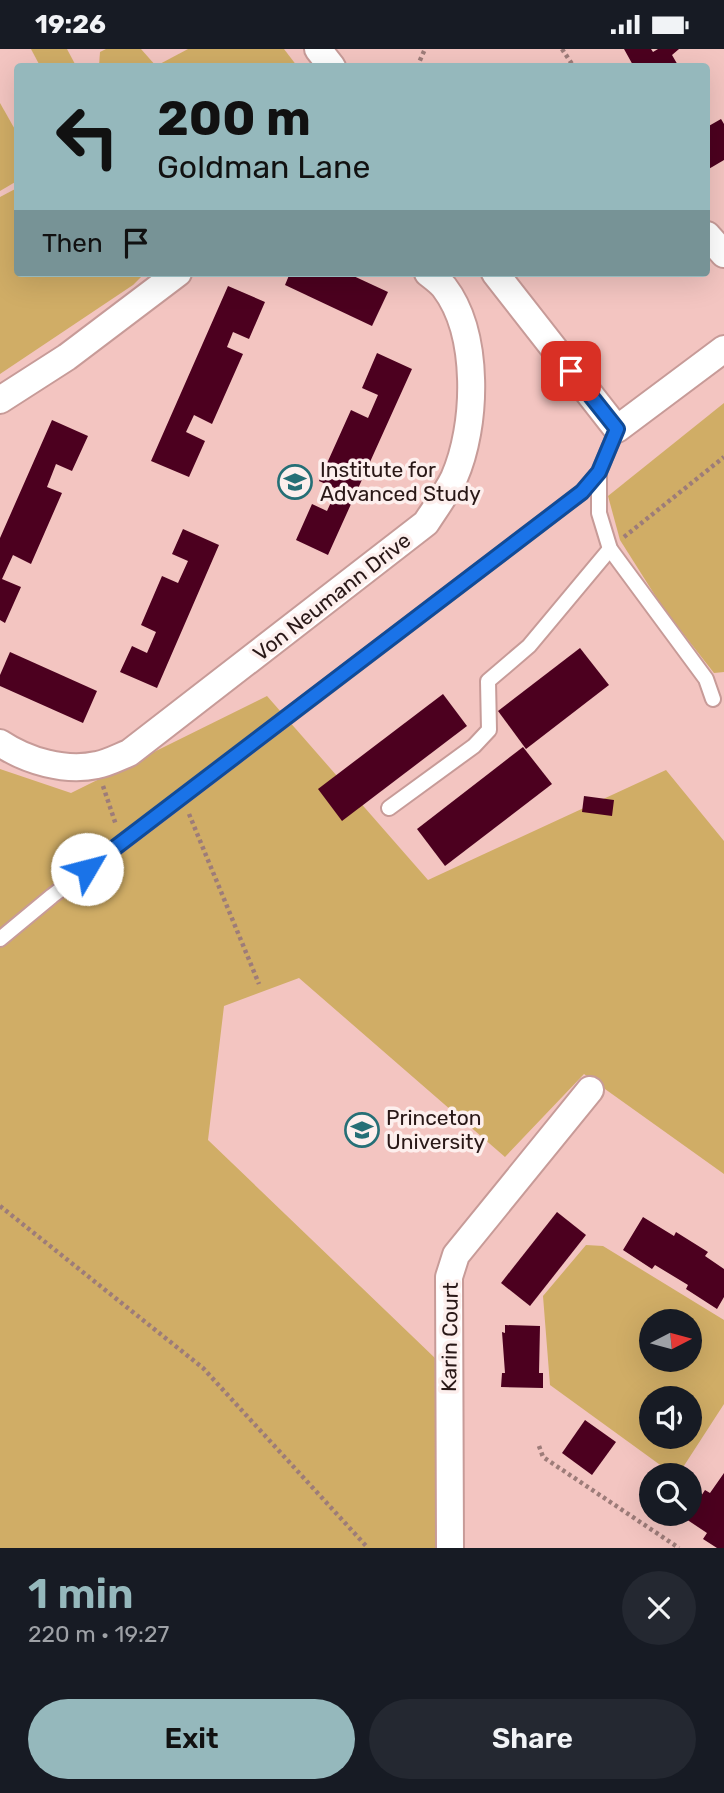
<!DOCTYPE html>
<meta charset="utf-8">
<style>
:root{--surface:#171b24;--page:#242831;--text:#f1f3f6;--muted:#9ea1a6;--accent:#95b8bc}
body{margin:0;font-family:Rubik,sans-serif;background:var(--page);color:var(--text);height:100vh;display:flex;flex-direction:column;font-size:26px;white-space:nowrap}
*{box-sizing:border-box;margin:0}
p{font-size:23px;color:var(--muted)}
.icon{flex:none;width:38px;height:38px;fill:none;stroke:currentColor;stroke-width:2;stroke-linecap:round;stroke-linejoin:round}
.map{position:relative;height:1499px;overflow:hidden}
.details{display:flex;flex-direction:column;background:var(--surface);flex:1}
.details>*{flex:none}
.guide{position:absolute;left:14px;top:14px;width:696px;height:214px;border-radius:7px;box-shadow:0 7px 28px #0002;background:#95b8bc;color:#111;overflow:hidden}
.needle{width:46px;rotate:84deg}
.tools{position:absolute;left:639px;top:1260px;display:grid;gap:14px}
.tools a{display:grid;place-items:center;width:63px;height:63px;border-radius:50%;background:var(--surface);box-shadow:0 7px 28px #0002;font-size:35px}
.pin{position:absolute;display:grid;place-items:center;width:60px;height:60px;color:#fff;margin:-30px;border-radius:14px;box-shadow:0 4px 10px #0006}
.me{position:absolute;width:77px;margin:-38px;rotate:53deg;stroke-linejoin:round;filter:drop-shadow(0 0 5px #0008)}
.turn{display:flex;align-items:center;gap:24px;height:147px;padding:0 28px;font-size:32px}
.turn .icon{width:91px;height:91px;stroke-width:2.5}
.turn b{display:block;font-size:49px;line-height:60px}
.then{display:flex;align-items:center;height:66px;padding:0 28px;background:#0003;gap:14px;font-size:26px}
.round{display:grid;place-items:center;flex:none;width:74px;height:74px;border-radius:37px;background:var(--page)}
.headline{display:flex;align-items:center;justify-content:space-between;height:119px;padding:0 28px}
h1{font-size:42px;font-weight:600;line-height:52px;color:var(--accent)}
.action{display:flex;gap:14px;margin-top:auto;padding:14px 28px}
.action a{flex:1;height:80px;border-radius:42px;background:var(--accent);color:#111;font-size:28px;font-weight:600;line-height:80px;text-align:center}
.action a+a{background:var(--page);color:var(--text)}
.status{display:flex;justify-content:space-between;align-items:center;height:49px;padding:0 35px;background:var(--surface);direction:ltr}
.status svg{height:19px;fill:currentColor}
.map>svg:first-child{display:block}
.green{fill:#d0ad66;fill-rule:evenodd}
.building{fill:#4c001f}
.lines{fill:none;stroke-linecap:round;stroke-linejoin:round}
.lane-casing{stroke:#c79b98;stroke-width:18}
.street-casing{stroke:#c79b98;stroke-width:30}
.path{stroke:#9d7c79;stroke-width:4.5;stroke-dasharray:3.5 3.5;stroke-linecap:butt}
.lane{stroke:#fff;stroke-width:14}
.street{stroke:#fff;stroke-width:26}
.route-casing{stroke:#114b97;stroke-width:18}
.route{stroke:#1a73e8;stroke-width:12}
.labels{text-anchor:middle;stroke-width:7;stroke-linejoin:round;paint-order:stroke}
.poi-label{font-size:21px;fill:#291817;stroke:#fdefed;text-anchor:start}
.street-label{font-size:21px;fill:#291817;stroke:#fdefed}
</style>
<div class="status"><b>19:26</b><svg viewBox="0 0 49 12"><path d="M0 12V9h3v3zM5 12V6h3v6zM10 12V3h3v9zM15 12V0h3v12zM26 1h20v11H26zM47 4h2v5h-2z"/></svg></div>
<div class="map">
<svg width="724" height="1499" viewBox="0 0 724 1499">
<rect width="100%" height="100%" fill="#f3c5c1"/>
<g class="green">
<path d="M31,0H67L76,17H40Z"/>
<path d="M106,0H141L156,17H99L100,3Z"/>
<path d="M188,0H284L297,17H156Z"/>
<path d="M0,54L17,84V132L0,142Z"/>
<path d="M17,139L18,224H145L133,236L0,325V148Z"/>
<path d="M724,354V623L714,624L663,559L620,491L608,447Z"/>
<path d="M267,647L428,831L666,721L724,792V1125L584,1025L505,1108L299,929L224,957L208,1091L436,1310L435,1499H0V720L71,744Z"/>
<path d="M586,1196L603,1197L724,1271V1355L678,1426H674L550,1336L543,1247ZM651,1272H690V1311H651ZM651,1349H690V1388H651Z"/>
</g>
<g class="building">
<path d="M624,0H651L653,3L658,0H679L672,6L679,18H634Z"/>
<path d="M721,70L724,75V111L707,121V78Z"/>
<path d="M290,224H347L388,243L372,277L285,236Z"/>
<path d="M228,237L265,253L249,290L233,283L227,298L243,305L212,375L194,366L186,383L205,392L189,428L151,412Z"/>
<path d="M377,304L412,320L328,506L296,491L312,455L327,462L337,440L319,432L351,361L368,369L378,346L362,339Z"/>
<path d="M52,371L88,387L72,422L56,415L47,438L62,444L31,515L13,506L2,530L21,538L5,574L0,571V489Z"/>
<path d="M183,480L219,496L157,639L120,623L132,597L147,604L156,583L141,576L162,527L178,534L188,512L172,505Z"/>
<path d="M580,599L609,636L526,700L498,662Z"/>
<path d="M10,603L97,642L83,674L0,637V626Z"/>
<path d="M443,645L467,677L342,772L318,740Z"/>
<path d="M523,698L552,735L445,817L417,780Z"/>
<path d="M584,747L614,751L612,767L582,763Z"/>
<path d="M557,1163L586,1186L530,1257L501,1234Z"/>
<path d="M643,1168L674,1187L676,1183L708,1203L705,1207L724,1220V1248L717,1260L686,1240L688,1236L655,1216L652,1220L623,1201Z"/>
<path d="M505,1276L540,1277L539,1324H543V1339L501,1338L502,1324H505L502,1283L505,1284Z"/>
<path d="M585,1371L616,1393L592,1426L562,1404Z"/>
<path d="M724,1424V1499H717L703,1490L707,1484L686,1470L705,1441L710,1444Z"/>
</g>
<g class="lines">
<g class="lane-casing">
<g id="lane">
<path d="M599,423V464L610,500L706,630L713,650"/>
<path d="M389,759L474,697L489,681L488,632L529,597L610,500"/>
<path d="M0,890L52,847L582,443L599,423L617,380"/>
</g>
</g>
<g class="street-casing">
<g id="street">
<path d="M318,0L332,18"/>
<path d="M707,186L724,205"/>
<path d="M495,224L617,380L724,300"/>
<path d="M0,351L67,308L178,224"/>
<path d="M0,694C27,712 65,723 97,716C108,714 119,708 129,704L426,474C435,460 446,445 454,429C477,377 480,285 444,238C440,233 433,228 428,224"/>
<path d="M450,1499L449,1228L456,1206L590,1041"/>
</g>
</g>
<g class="path">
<path d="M562,0L574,18"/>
<path d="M417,18L425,0"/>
<path d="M624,488L724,408"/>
<path d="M103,737L116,776"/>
<path d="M189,765L259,935"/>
<path d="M0,1157L203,1319L368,1499"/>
<path d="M539,1397L543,1408L679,1499"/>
</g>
<use href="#lane" class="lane"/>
<use href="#street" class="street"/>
</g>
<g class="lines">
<g class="route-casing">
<path id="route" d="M87,820L582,443L599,423L617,380L571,322"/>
</g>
<use href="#route" class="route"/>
</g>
<defs>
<g id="university-ring" transform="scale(1.75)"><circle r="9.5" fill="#fdefed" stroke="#256f76" stroke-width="1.5"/><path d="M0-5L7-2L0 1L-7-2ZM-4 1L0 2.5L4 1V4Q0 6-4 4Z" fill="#256f76"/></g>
</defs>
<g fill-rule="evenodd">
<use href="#university-ring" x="295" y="433"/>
<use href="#university-ring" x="362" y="1081"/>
</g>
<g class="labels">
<g class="poi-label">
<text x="320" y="428">Institute for<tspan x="320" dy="24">Advanced Study</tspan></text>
<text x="386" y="1076">Princeton<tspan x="386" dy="24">University</tspan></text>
</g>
<g class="street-label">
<text transform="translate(332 548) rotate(-38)" y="7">Von Neumann Drive</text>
<text transform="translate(450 1288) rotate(-89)" y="7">Karin Court</text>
</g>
</g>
</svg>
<div class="tools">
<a><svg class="needle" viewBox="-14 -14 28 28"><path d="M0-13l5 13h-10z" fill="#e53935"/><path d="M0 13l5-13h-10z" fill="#9ea1a6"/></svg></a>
<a><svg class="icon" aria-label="sound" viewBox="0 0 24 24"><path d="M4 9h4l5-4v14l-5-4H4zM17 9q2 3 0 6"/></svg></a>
<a><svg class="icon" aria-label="search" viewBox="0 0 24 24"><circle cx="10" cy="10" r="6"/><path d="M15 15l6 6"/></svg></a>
</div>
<div class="pin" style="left:571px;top:322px;background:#d93025"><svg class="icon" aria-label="arrive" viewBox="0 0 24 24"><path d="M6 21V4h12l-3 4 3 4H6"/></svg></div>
<svg class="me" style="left:87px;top:820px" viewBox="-20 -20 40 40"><circle r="19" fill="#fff"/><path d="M0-13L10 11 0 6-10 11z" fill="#1a73e8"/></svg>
<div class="guide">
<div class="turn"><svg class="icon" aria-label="left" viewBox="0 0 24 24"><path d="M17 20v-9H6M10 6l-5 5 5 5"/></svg><div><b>200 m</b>Goldman Lane</div></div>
<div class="then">Then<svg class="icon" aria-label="arrive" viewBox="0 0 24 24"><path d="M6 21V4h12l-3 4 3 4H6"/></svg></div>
</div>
</div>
<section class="details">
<div class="headline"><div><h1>1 min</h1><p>220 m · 19:27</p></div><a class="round"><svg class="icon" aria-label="close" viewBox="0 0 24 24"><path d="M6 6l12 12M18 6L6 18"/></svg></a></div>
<div class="action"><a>Exit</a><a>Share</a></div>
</section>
